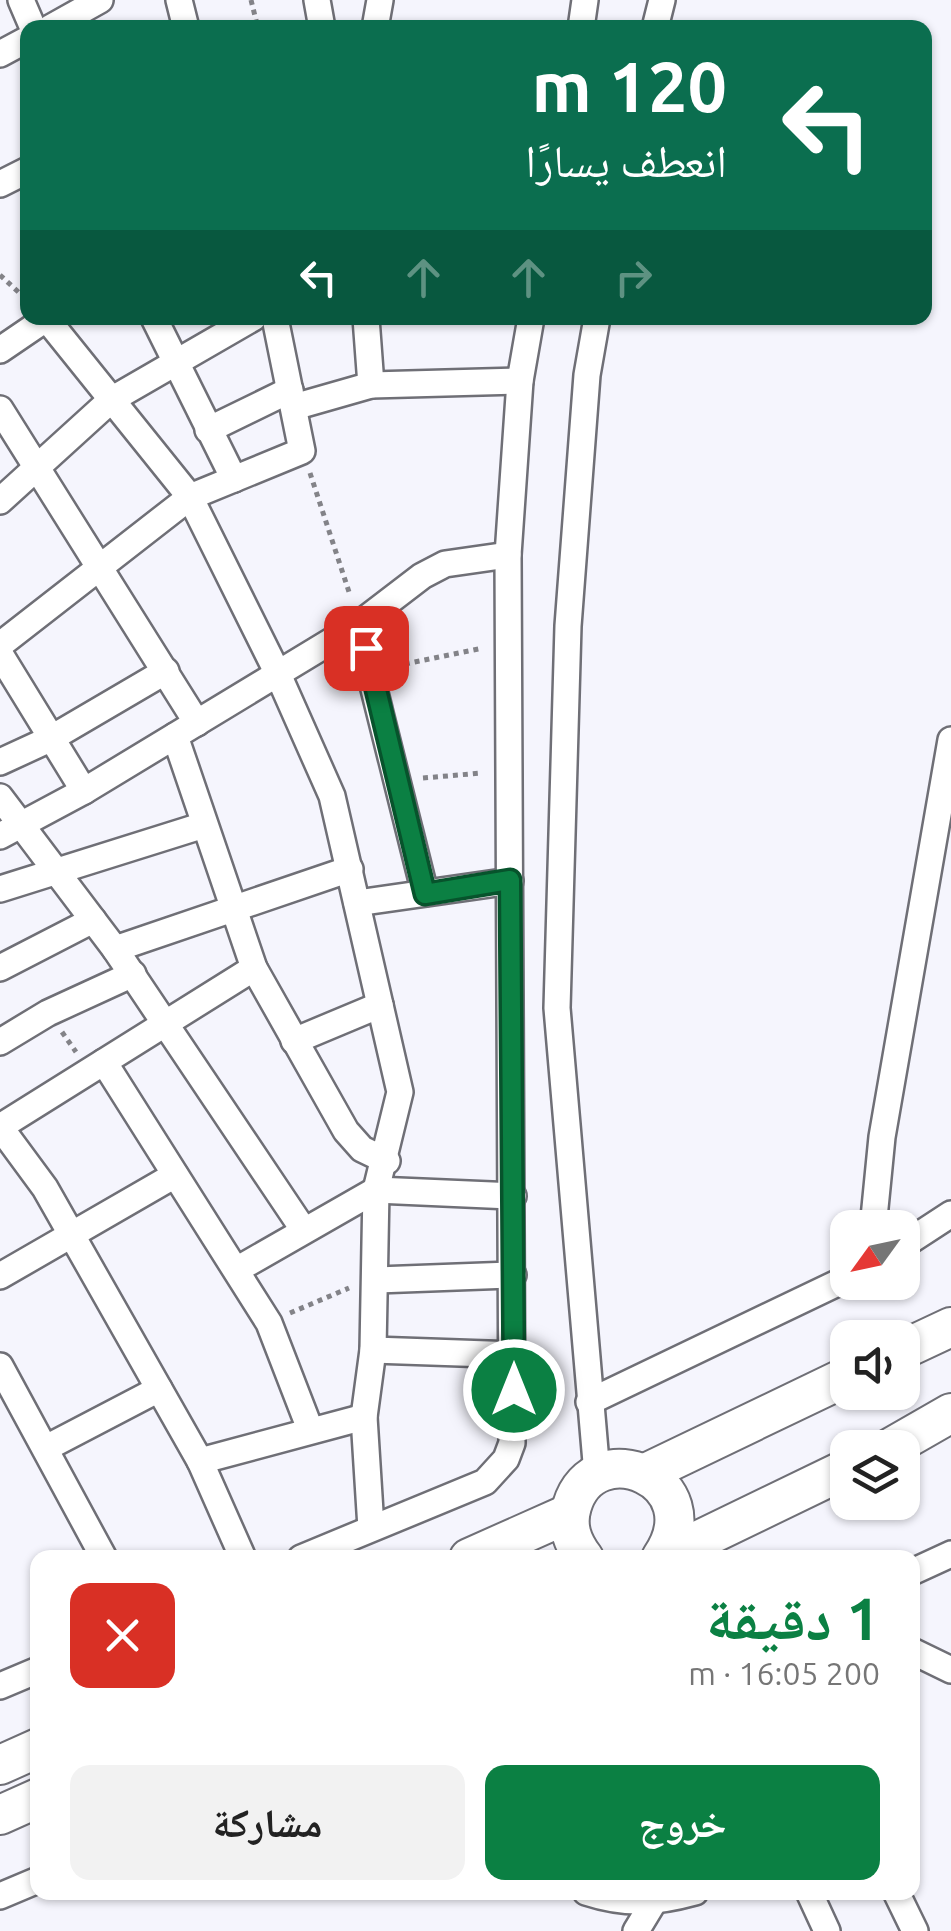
<!DOCTYPE html>
<html lang="ar">
<meta charset="utf-8">
<style>
:root{--surface:#fff;--page:#f2f2f2;--text:#222;--muted:#767676;--accent:#0b8043}
body{margin:0;font-family:Ubuntu,"Noto Naskh Arabic",sans-serif;background:var(--page);color:var(--text);direction:rtl;height:100vh;display:flex;flex-direction:column;font-size:38px;white-space:nowrap}
*{box-sizing:border-box;margin:0}
p{font-size:32px;color:var(--muted)}
.icon{flex:none;width:55px;height:55px;fill:none;stroke:currentColor;stroke-width:2;stroke-linecap:round;stroke-linejoin:round}
.map{position:relative;flex:1;overflow:hidden;direction:ltr}
.drawer{position:absolute;left:30px;top:1550px;width:890px;height:350px;display:flex;flex-direction:column;background:var(--surface);border-radius:20px;box-shadow:0 2px 8px #0004;direction:rtl}
.drawer>*{flex:none}
.top-card{position:absolute;left:20px;top:20px;width:912px;height:305px;border-radius:20px;box-shadow:0 2px 8px #0004;direction:rtl;background:#0b6e4f;color:#fff;overflow:hidden}
.needle{width:65px;rotate:237deg}
.controls{position:absolute;left:830px;top:1210px;display:grid;gap:20px}
.controls a{display:grid;place-items:center;width:90px;height:90px;border-radius:20px;background:var(--surface);box-shadow:0 2px 8px #0004;font-size:50px}
.pin{position:absolute;display:grid;place-items:center;width:85px;height:85px;color:#fff;margin:-42px;border-radius:20px;box-shadow:0 5px 15px #0006}
.me{position:absolute;width:110px;margin:-55px;rotate:0deg;stroke-linejoin:round;filter:drop-shadow(0 0 8px #0008)}
.turn{display:flex;align-items:center;gap:35px;height:210px;padding:0 40px;font-size:45px}
.turn .icon{width:130px;height:130px;stroke-width:2.5}
.turn b{display:block;font-size:70px;line-height:85px}
.lanes{display:flex;align-items:center;height:95px;padding:0 40px;background:#0003;justify-content:center;gap:50px;direction:ltr}
.lanes .off{opacity:.35}
.round{display:grid;place-items:center;flex:none;width:105px;height:105px;border-radius:20px;background:var(--page)}
.headline{display:flex;align-items:center;justify-content:space-between;height:170px;padding:0 40px}
h1{font-size:60px;font-weight:700;line-height:75px;color:var(--accent)}
.button{display:flex;gap:20px;margin-top:auto;padding:20px 40px}
.button a{flex:1;height:115px;border-radius:20px;background:var(--accent);color:#fff;font-size:40px;font-weight:700;line-height:115px;text-align:center}
.button a+a{background:var(--page);color:var(--text)}
.map>svg:first-child{display:block}
.lines{fill:none;stroke-linecap:round;stroke-linejoin:round}
.street-casing{stroke:#6f6f76;stroke-width:30}
.secondary-casing{stroke:#6f6f76;stroke-width:42}
.path{stroke:#838388;stroke-width:5;stroke-dasharray:5 5;stroke-linecap:butt}
.street{stroke:#fff;stroke-width:25}
.secondary{stroke:#fff;stroke-width:38}
.route-casing{stroke:#07532c;stroke-width:25}
.route{stroke:#0b8043;stroke-width:18}
</style>
<div class="map">
<svg width="951" height="1931" viewBox="0 0 951 1931">
<rect width="100%" height="100%" fill="#f5f5fd"/>
<g class="lines">
<g class="street-casing">
<g id="street">
<path d="M21,0L33,28"/>
<path d="M179,0L186,28"/>
<path d="M317,0L322,28"/>
<path d="M50,28L100,0"/>
<path d="M375,28L380,0"/>
<path d="M581,28L585,0"/>
<path d="M655,28L662,0"/>
<path d="M0,54L28,39"/>
<path d="M0,184L28,170"/>
<path d="M46,318L190,497L277,672L332,796L400,1092L376,1190L373,1350L364,1417L371,1528"/>
<path d="M154,318L234,479"/>
<path d="M366,318L371,385"/>
<path d="M0,350L47,318"/>
<path d="M294,407L371,385L520,381"/>
<path d="M0,409L197,723"/>
<path d="M208,430L290,390"/>
<path d="M0,501L111,400L253,318"/>
<path d="M358,625L425,893"/>
<path d="M0,645L190,497L302,451L275,318"/>
<path d="M0,654L84,791"/>
<path d="M175,736L254,968L346,1131L362,1149L387,1161"/>
<path d="M0,762L50,739L166,671"/>
<path d="M0,797L115,949L303,1229"/>
<path d="M0,836L84,791L358,625L422,576L445,564L508,555"/>
<path d="M0,889L204,825"/>
<path d="M357,903L510,881"/>
<path d="M115,949L350,869"/>
<path d="M0,968L93,920"/>
<path d="M294,1041L380,1005"/>
<path d="M0,1042L48,1013L133,974"/>
<path d="M104,1062L269,1323L310,1429"/>
<path d="M0,1127L45,1188L200,1461L243,1558"/>
<path d="M0,1127L254,968"/>
<path d="M873,1228L882,1137L951,740"/>
<path d="M902,1246L951,1214"/>
<path d="M238,1269L376,1190L513,1196"/>
<path d="M0,1276L175,1175"/>
<path d="M377,1280L513,1275"/>
<path d="M373,1350L514,1355"/>
<path d="M0,1366L104,1558"/>
<path d="M589,1402L848,1278"/>
<path d="M46,1448L159,1389"/>
<path d="M200,1461L364,1417"/>
<path d="M597,1474L557,1008L568,626L587,375L597,318"/>
<path d="M301,1558L485,1482L506,1459L512,1443L508,555L520,381L531,318"/>
<path d="M912,1572L951,1554"/>
<path d="M912,1651L951,1670"/>
<path d="M0,1686L38,1670"/>
<path d="M586,1892C626,1905 655,1903 695,1892"/>
<path d="M809,1892L827,1931"/>
<path d="M896,1892L915,1931"/>
<path d="M0,1896L38,1880"/>
<path d="M636,1931L653,1903"/>
</g>
</g>
<g class="secondary-casing">
<g id="secondary">
<path d="M902,1350L951,1327"/>
<path d="M890,1448L951,1413"/>
<path d="M646,1473L848,1376"/>
<path d="M469,1558L570,1513"/>
<path d="M584,1558C572,1542 566,1526 572,1506C594,1431 714,1480 661,1558"/>
<path d="M662,1558L848,1468"/>
<path d="M0,1765L38,1748"/>
<path d="M0,1815L38,1798"/>
</g>
</g>
<g class="path">
<path d="M251,0L258,28"/>
<path d="M0,275L27,300"/>
<path d="M310,473L350,595"/>
<path d="M395,666L483,648"/>
<path d="M423,778L482,773"/>
<path d="M62,1032L76,1052"/>
<path d="M290,1313L349,1288"/>
</g>
<use href="#street" class="street"/>
<use href="#secondary" class="secondary"/>
</g>
<g class="lines">
<g class="route-casing">
<path id="route" d="M366,648L425,894L510,880L514,1390"/>
</g>
<use href="#route" class="route"/>
</g>
</svg>
<div class="controls">
<a><svg class="needle" viewBox="-14 -14 28 28"><path d="M0-13l5 13h-10z" fill="#e53935"/><path d="M0 13l5-13h-10z" fill="#767676"/></svg></a>
<a><svg class="icon" aria-label="sound" viewBox="0 0 24 24"><path d="M4 9h4l5-4v14l-5-4H4zM17 9q2 3 0 6"/></svg></a>
<a><svg class="icon" aria-label="layers" viewBox="0 0 24 24"><path d="M12 4l9 5-9 5-9-5zM3 14l9 5 9-5"/></svg></a>
</div>
<div class="pin" style="left:366px;top:648px;background:#d93025"><svg class="icon" aria-label="arrive" viewBox="0 0 24 24"><path d="M6 21V4h12l-3 4 3 4H6"/></svg></div>
<svg class="me" style="left:514px;top:1390px" viewBox="-20 -20 40 40"><circle r="17" fill="#0b8043" stroke="#fff" stroke-width="3"/><path d="M0-11L8 9 0 5-8 9z" fill="#fff"/></svg>
<div class="top-card">
<div class="turn"><svg class="icon" aria-label="left" viewBox="0 0 24 24"><path d="M17 20v-9H6M10 6l-5 5 5 5"/></svg><div><b>120 m</b>انعطف يسارًا</div></div>
<div class="lanes"><svg class="icon" aria-label="left" viewBox="0 0 24 24"><path d="M17 20v-9H6M10 6l-5 5 5 5"/></svg><svg class="icon off" aria-label="ahead" viewBox="0 0 24 24"><path d="M12 20V5M6 11l6-6 6 6"/></svg><svg class="icon off" aria-label="ahead" viewBox="0 0 24 24"><path d="M12 20V5M6 11l6-6 6 6"/></svg><svg class="icon off" aria-label="right" viewBox="0 0 24 24"><path d="M7 20v-9h11M14 6l5 5-5 5"/></svg></div>
</div>
<section class="drawer">
<div class="headline"><div><h1>1 دقيقة</h1><p>200 m · 16:05</p></div><a class="round" style="background:#d93025;color:#fff"><svg class="icon" aria-label="close" viewBox="0 0 24 24"><path d="M6 6l12 12M18 6L6 18"/></svg></a></div>
<div class="button"><a>خروج</a><a>مشاركة</a></div>
</section>
</div>
